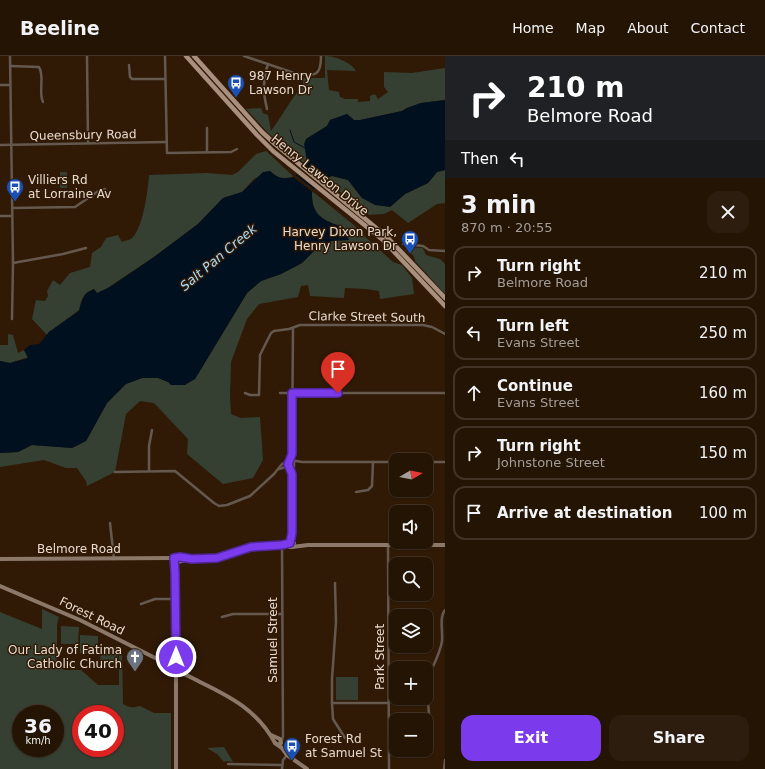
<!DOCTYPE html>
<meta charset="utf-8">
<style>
:root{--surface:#241404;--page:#2c1d0e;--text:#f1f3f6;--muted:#a39e9a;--line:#413326;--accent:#7c3aed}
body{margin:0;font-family:"DejaVu Sans",sans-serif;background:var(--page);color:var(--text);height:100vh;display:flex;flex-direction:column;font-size:15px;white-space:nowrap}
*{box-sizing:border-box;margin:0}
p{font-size:13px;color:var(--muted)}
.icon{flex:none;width:22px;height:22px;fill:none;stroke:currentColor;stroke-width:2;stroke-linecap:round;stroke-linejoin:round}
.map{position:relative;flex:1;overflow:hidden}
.sheet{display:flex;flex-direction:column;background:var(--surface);width:320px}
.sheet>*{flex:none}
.guide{background:#202124;color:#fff;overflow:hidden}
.needle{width:26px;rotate:80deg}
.buttons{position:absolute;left:389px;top:397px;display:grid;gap:8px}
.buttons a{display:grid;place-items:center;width:44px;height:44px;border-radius:8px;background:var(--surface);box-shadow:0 1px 3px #0004,0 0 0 1px var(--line);font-size:20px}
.speed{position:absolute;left:12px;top:649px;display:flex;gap:8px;font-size:20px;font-weight:700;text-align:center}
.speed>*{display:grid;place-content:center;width:52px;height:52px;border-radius:50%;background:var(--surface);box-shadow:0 1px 3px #0004,0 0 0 1px var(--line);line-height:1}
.speed small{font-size:10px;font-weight:400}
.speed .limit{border:6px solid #d22;background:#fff;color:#111}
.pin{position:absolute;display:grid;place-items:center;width:34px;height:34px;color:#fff;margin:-41px -17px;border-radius:50% 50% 50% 0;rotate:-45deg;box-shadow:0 0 4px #0007}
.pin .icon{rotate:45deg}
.me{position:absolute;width:44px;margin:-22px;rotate:0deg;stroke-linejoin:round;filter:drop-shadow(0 0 3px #0008)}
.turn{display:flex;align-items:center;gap:14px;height:84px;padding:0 16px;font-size:18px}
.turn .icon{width:52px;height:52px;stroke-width:2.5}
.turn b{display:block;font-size:28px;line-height:34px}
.then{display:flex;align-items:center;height:38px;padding:0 16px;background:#0003;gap:8px;font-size:15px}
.round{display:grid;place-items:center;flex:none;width:42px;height:42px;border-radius:12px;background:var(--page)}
.overview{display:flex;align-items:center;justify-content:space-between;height:68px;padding:0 16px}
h1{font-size:24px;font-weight:800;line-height:30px}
.cta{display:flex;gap:8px;margin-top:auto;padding:8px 16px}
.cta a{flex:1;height:46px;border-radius:12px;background:var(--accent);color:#fff;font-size:16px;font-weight:800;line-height:46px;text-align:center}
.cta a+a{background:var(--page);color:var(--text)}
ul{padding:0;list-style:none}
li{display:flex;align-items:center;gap:12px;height:54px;margin:0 8px 6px;padding:0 8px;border:2px solid var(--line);border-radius:12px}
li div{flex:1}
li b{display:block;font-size:15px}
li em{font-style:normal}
header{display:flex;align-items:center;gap:24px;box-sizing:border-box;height:56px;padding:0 20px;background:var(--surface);border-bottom:1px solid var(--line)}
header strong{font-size:19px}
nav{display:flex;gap:22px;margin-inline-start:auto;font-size:14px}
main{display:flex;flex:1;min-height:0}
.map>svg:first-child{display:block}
.green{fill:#354032;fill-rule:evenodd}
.water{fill:#00101f}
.pier{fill:#301a06}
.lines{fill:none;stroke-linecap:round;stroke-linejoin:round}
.stream{stroke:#00101f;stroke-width:1}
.street{stroke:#64584f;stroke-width:2.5}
.secondary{stroke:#8b7869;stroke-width:4}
.primary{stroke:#a9907e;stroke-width:4.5}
.route-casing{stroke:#51269a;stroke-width:10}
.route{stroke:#7c3aed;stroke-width:7}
.labels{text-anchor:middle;stroke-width:3;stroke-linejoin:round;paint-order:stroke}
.poi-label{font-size:12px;fill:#e9dace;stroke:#301a06;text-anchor:start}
.street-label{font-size:12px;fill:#e9dace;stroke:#301a06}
.water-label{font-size:13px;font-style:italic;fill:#a5dbfe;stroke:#301a06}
</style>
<header>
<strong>Beeline</strong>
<nav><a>Home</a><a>Map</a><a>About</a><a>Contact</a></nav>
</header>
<main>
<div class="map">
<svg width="445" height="713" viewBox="0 0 445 713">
<rect width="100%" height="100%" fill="#301a06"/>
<g class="green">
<path d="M325,0C334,0 351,6 356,15L327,14L329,34L339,36L340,41L345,43H358V46L370,45V40L375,38L378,43L388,36L384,31V16L412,17L445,12V44L421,47L407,52L402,55L360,64H354L347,58L330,64L327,70L306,83L307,105L305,108L269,78L246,53L261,52L263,57L268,59L271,75C282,60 291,43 303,29V22H325Z"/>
<path d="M266,95L294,121C283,123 278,123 270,115L254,123L242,136L223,142L198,168L154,201L100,237H97L94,233C82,238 82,243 79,254L49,276L47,279L32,263L36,244L45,245L48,240L47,235L53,224L60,229L70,217L90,211L92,197L101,191L106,182L118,179L122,186C124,185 129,184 131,183C143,174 148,134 149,119L207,117L232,119L238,116L256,98Z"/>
<path d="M445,114V147L437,148L408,167L392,154L384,158L369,159L324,123L332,120L348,124L362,142L390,151L405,138L428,127L437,116Z"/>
<rect x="60" y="116" width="7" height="16"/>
<path d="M312,135L355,170L361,177L393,206L402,209L412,222L414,238L380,243L379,235L366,233L345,232L344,242L310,240L308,229L301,230L298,241L259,248L247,263L231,306L230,341L231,358L241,362L260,361L263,404L253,422L223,428L187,398L188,383L154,347L140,345L126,358L115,416L87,430L86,425L77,412H66L44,404L0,411V397L18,396L32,389L72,392L86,385L107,347L126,328L142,322H158L168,326L195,323L247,237L261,225L281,218L302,207L319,190L331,185L348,184L343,171C322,164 311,159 312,135Z"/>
<path d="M408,191L423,192L426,199L440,203L445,208V238L415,205C415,200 411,197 406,194Z"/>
<path d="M8,278L13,279L18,297L24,294L29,301L10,307L0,305V289H8Z"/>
<path d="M42,553L59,561L57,568V607L64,614H81L98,629H119V590L122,592L123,648C129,652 133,652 140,650L154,657H171V713H0V556L42,573ZM21,658H55V692H21ZM81,658H115V692H81Z"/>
<path d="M61,570L79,571L78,588H61Z"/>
<path d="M80,579L98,580V598L80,597Z"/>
<path d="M101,590L118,591V608H100Z"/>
<rect x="336" y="621" width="22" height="23"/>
<path d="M224,691L233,706L227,705L224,706L217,698L207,692Z"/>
</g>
<path class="water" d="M445,44V114L437,116L428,127L405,138L390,151L375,149L362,142L348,124L332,120L324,123L312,135C311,159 322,164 343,171L349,184L331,185L319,190L302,207L281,218L261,225L247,237L195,323L185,329H171L168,326L158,322H142L126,328L107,347L86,385L72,392L32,389L18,396L0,397V305L10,307L28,302L24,294L30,289L39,288L49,276L79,255C82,244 83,237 94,233L97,237L110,231L154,201L198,168L223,142L242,136L263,116L270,115C278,123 283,123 294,121L307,105L304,88L306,83L327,70L330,64L347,58L354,64H360L402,55L407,52L421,47Z"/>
<g class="pier">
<path d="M303,107L325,125L316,133L295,117Z"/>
<path d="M294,118L315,134L314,137L292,120Z"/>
</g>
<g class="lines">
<path class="stream" d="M290,74L294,86L305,92"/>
<g class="street">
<path d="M10,0L13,207L12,263"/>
<path d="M87,0L88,87"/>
<path d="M165,0L167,97L231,96L237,93"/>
<path d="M244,0L297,18C316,20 321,20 321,0"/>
<path d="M129,9L130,21L132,23H165"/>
<path d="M10,10L39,11C45,21 38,36 43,46"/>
<path d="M0,29H10"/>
<path d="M267,53C263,38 263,22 268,8"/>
<path d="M207,72V96"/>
<path d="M0,89L166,86"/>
<path d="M12,152L75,151L97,136L105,133"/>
<path d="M0,160H12"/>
<path d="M403,188L423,190L429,194L445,195"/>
<path d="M13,207L63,198L86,192"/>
<path d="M245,337L250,339H259L260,299L271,277L274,275L289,273L300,269H423L432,271L445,278"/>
<path d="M280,337H445"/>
<path d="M290,405L292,397L293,272"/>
<path d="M294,405V410L291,411L289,410V406L291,404L302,406H396"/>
<path d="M426,406H445"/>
<path d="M279,413L289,410"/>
<path d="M149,415V390L152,374"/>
<path d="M115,416L175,415L214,447L219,450L227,449L250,440L274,418L282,408L289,405"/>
<path d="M356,436L368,434L372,430L373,406"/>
<path d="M110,467L114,503"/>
<path d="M290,486L292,477V418L294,410"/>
<path d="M388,489L389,713"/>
<path d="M335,527L336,566L332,623V647H389"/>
<path d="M141,548L155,543H175"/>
<path d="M222,561L233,558H282"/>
<path d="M426,627C431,613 440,599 442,585C443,575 439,561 445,554"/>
<path d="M425,642L428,647L429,658"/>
<path d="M389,643H416L418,642"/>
<path d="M332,647L333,663L345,682"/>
<path d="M281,685L282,684L283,680L282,489"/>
<path d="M228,708L282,709"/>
<path d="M282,713L283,704L287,699"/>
<path d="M444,713L445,704"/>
</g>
<g class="secondary">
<path d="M290,491V487L292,486L294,487"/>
<path d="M0,503L174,502"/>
<path d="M177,506L193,503L222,501L259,490L282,489L292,491L308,489H445"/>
<path d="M0,530L80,564L173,611"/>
<path d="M175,610V516L174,503L180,501L190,502"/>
<path d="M173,611V614L175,616L176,621V713"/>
<path d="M178,614C185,619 193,622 200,626C231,641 258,655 275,687"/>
<path d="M271,679L280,683L281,687L278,689"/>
<path d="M275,687L282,692L287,699L307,713"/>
</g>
<g class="primary">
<path d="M186,0L257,79L273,95L383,184L445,250"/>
<path d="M194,0L262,76L275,88L387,181L445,242"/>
</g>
</g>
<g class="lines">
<g class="route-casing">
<path id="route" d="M176,601L175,516L174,502L180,501L192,503L217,502L251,491L282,489L290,487L292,477V418L288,408L292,398V337H338"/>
</g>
<use href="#route" class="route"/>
</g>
<defs>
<g id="bus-pin" transform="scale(0.9)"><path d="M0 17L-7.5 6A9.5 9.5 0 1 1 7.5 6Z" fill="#1a4fb4" stroke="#301a06"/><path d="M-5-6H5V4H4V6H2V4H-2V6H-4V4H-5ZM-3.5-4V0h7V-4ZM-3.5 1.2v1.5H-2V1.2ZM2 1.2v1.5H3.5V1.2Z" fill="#fff"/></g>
<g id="church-pin" transform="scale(0.9)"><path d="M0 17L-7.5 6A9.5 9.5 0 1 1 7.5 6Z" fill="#6b7280" stroke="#301a06"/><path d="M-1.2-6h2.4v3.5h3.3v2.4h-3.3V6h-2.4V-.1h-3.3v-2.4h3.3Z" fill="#fff"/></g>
</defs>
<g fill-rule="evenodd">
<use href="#bus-pin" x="236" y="27"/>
<use href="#bus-pin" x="15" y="131"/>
<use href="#bus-pin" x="410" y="183"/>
<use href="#church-pin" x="135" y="601"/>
<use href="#bus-pin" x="292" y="690"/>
</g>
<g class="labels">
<g class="poi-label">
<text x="249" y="24">987 Henry<tspan x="249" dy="14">Lawson Dr</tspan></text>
<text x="28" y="128">Villiers Rd<tspan x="28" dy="14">at Lorraine Av</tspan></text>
<text x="397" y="180" text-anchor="end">Harvey Dixon Park,<tspan x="397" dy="14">Henry Lawson Dr</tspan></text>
<text x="122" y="598" text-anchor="end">Our Lady of Fatima<tspan x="122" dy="14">Catholic Church</tspan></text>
<text x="305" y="687">Forest Rd<tspan x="305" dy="14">at Samuel St</tspan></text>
</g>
<g class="street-label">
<text transform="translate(83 79) rotate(-1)" y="4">Queensbury Road</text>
<text transform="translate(320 119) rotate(39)" y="4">Henry Lawson Drive</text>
<text transform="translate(367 261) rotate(1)" y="4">Clarke Street South</text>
<text x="79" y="497">Belmore Road</text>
<text transform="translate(92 560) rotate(26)" y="4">Forest Road</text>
<text transform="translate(273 584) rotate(-90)" y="4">Samuel Street</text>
<text transform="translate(380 601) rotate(-90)" y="4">Park Street</text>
</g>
<g class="water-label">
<text transform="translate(218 201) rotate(-40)" y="5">Salt Pan Creek</text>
</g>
</g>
</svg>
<div class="buttons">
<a><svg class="needle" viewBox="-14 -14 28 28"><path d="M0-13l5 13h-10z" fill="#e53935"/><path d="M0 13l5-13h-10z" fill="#a39e9a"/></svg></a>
<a><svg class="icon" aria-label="sound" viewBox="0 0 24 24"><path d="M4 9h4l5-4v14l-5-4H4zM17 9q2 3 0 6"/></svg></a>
<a><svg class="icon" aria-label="search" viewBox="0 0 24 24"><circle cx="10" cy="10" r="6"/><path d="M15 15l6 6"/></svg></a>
<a><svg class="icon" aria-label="layers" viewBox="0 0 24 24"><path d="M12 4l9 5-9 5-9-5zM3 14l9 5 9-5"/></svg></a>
<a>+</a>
<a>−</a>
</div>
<div class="speed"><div>36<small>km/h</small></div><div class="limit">40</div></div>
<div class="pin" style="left:338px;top:337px;background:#d93025"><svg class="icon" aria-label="arrive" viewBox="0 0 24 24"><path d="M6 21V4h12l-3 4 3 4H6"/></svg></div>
<svg class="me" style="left:176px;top:601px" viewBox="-20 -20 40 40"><circle r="17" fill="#7c3aed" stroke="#fff" stroke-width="3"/><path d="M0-11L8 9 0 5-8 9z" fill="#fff"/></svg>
</div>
<section class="sheet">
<div class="guide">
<div class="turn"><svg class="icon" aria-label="right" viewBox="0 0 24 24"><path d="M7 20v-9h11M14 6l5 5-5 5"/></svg><div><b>210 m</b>Belmore Road</div></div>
<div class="then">Then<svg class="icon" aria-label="left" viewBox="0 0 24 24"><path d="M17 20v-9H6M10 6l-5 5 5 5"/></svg></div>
</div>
<div class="overview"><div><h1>3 min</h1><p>870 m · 20:55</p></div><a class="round"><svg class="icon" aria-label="close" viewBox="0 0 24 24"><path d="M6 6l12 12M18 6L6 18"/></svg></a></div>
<ul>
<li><svg class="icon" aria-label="right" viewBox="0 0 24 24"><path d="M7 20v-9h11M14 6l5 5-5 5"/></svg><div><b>Turn right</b><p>Belmore Road</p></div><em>210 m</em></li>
<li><svg class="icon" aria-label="left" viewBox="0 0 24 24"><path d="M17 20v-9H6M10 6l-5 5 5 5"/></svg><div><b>Turn left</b><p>Evans Street</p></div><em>250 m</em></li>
<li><svg class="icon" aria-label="ahead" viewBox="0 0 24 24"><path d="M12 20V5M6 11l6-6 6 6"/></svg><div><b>Continue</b><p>Evans Street</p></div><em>160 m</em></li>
<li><svg class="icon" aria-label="right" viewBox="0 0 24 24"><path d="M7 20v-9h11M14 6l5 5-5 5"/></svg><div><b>Turn right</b><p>Johnstone Street</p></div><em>150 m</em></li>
<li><svg class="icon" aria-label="arrive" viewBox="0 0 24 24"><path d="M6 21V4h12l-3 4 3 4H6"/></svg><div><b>Arrive at destination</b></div><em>100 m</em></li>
</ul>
<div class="cta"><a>Exit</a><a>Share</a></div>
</section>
</main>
